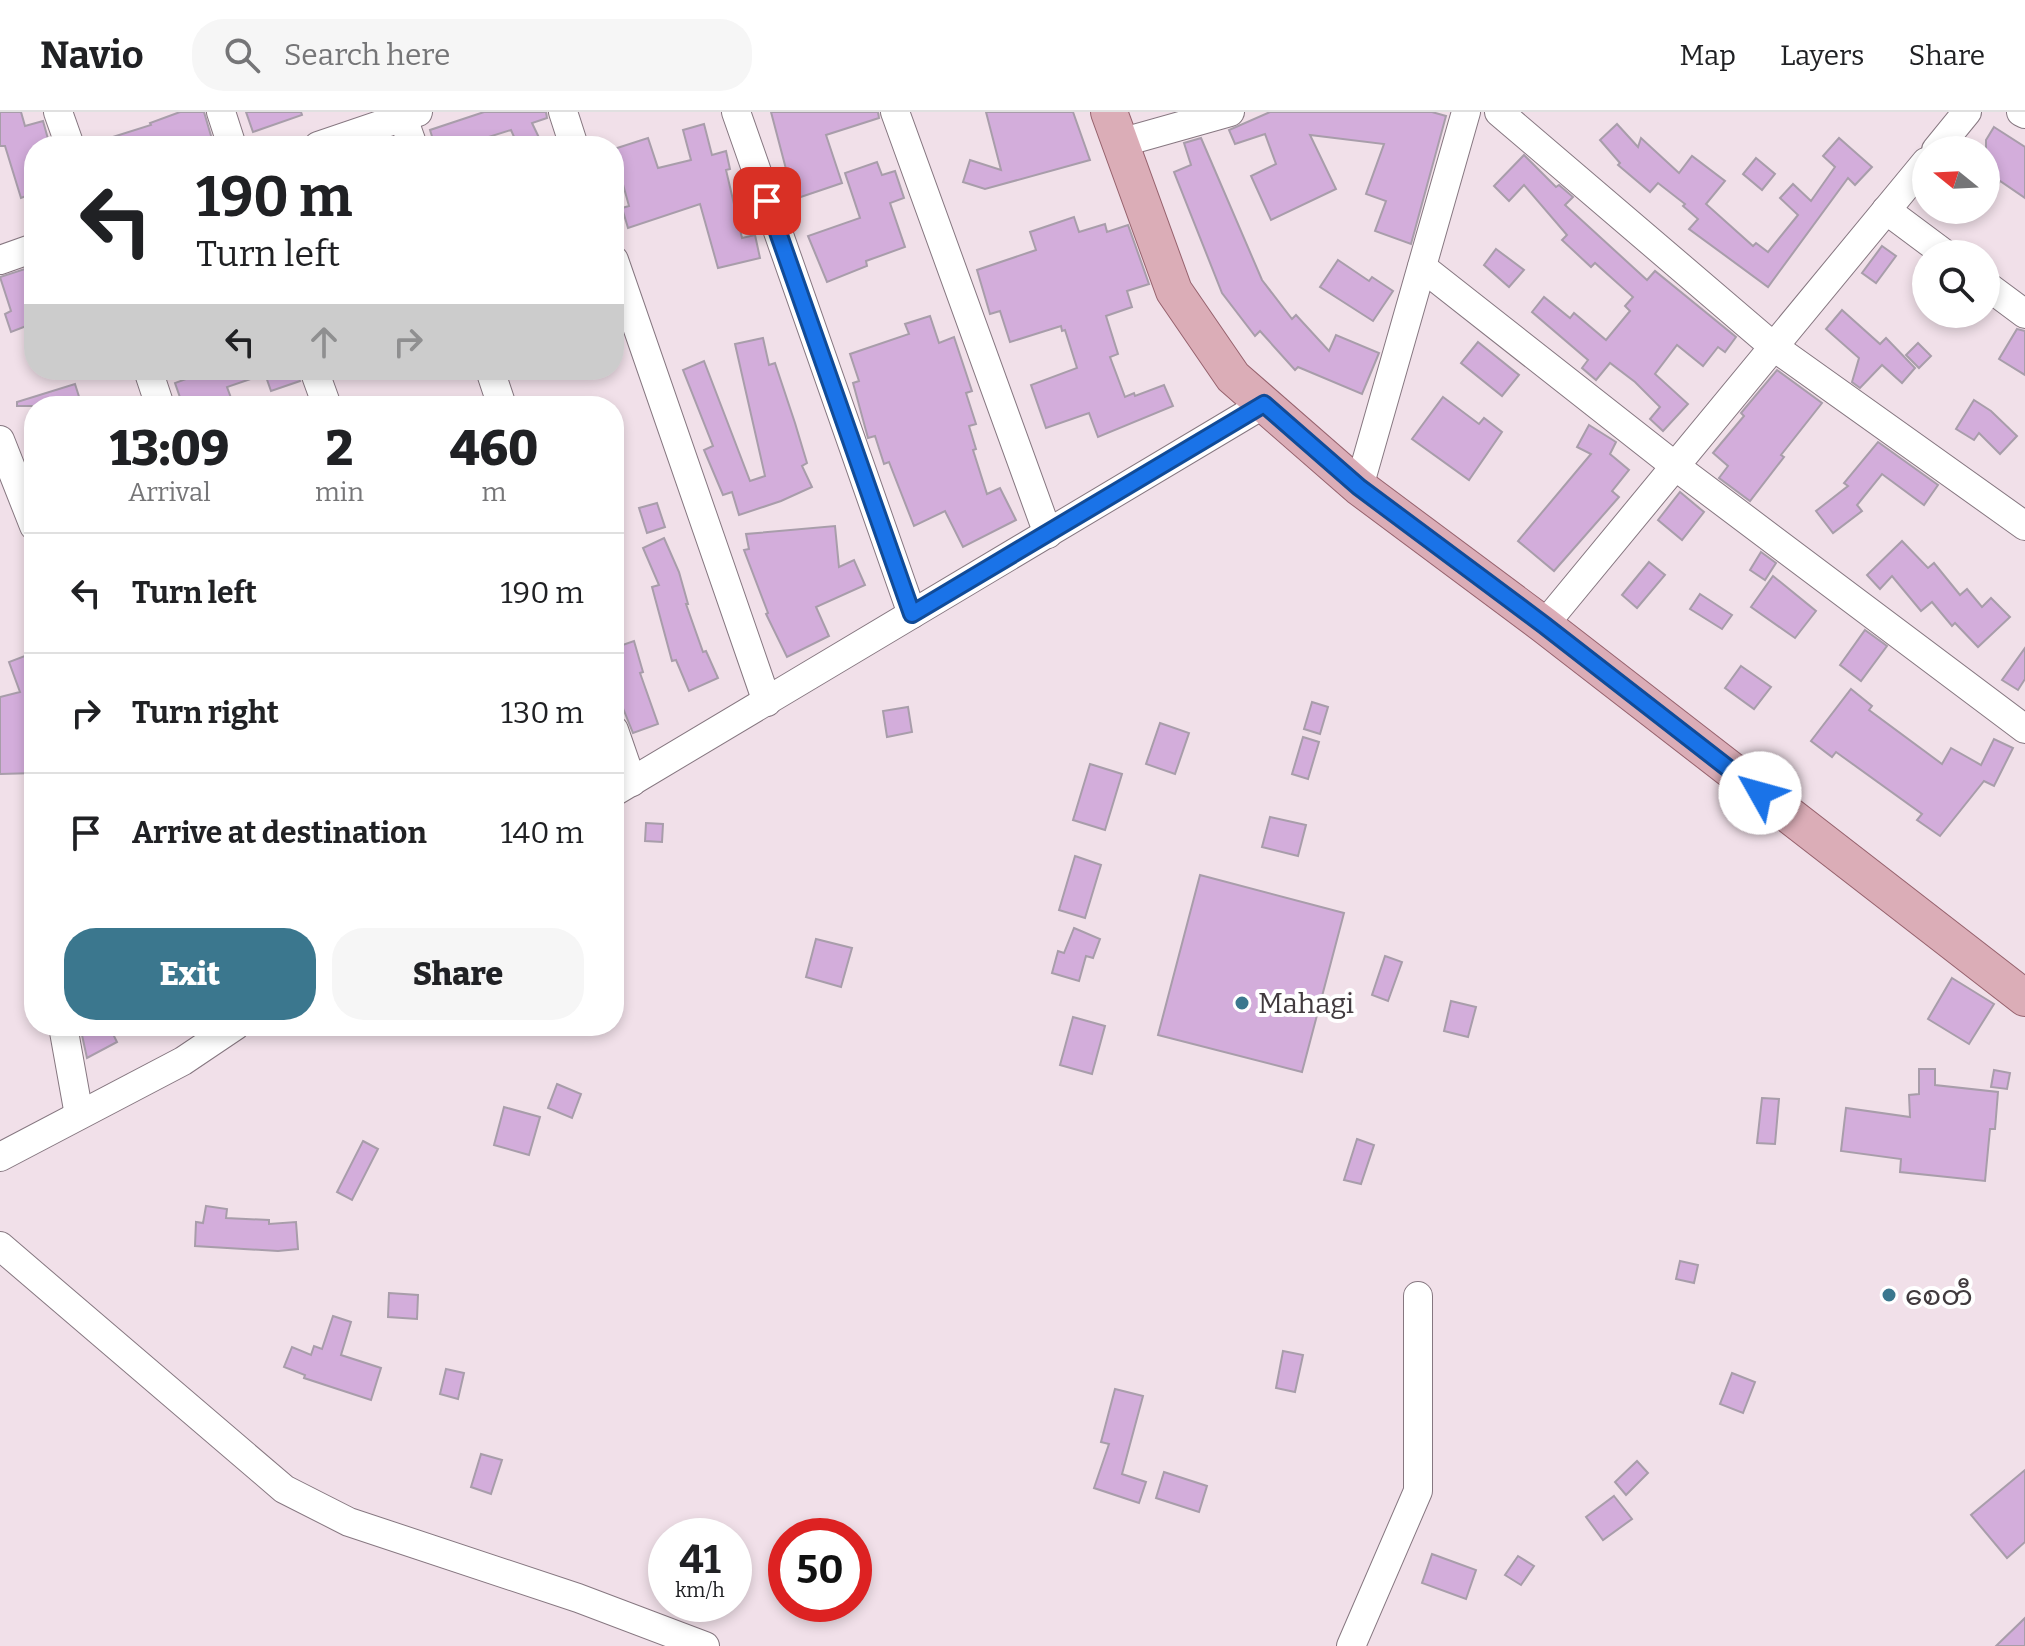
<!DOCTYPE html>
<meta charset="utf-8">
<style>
:root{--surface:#fff;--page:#f6f6f6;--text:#202124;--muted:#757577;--line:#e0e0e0;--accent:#3b778e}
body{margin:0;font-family:Bitter,"Noto Sans Myanmar",serif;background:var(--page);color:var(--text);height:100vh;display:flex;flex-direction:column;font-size:30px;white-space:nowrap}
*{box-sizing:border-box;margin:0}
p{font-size:26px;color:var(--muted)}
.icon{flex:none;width:44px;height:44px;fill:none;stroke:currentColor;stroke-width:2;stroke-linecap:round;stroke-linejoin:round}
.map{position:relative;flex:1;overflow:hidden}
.panel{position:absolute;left:24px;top:284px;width:600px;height:640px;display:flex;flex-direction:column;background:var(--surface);border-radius:32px;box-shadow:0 4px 12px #0003}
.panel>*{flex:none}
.top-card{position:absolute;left:24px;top:24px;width:600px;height:244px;border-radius:32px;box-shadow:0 4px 12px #0003;background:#fff;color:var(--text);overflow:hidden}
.needle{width:52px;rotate:288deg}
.controls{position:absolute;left:1912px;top:24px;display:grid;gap:16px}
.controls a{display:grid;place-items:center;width:88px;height:88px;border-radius:50%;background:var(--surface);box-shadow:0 4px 12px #0003;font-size:40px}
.speed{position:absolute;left:648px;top:1406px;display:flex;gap:16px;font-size:40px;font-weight:700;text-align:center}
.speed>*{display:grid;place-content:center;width:104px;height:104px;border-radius:50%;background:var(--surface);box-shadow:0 4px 12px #0003;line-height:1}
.speed small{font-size:20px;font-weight:400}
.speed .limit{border:12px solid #d22;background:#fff;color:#111}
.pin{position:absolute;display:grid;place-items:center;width:68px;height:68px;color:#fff;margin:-34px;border-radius:16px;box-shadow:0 4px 12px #0006}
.me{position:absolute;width:88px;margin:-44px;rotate:308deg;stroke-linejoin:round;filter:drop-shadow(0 0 6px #0008)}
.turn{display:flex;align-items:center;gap:28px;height:168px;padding:0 40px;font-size:36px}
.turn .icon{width:104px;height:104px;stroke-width:2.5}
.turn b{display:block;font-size:56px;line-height:68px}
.lanes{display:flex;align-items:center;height:76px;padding:0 40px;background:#0003;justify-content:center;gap:40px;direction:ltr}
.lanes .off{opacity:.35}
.eta{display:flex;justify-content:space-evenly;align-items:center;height:136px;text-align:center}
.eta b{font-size:48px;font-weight:800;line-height:56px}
.primary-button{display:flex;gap:16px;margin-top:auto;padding:16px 40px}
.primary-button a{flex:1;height:92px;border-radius:32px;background:var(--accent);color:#fff;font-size:32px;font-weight:800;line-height:92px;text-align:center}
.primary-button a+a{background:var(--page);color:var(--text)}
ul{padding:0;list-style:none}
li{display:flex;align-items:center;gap:24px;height:120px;padding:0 40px;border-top:2px solid var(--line)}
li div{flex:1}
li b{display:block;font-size:30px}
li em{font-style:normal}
header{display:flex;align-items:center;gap:48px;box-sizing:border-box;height:112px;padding:0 40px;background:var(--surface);border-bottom:2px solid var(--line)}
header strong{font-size:38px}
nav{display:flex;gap:44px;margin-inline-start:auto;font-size:28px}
.search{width:560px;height:72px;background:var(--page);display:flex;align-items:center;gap:20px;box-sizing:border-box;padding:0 28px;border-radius:32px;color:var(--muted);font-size:30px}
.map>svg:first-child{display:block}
.building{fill:#d3addb;stroke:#a89daa;stroke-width:2}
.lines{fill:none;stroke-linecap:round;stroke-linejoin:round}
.minor-casing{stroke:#867780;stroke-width:30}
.major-casing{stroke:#96626d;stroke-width:38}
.minor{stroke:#fff;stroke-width:28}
.major{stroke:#dbadb7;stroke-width:36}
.route-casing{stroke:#114b97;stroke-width:20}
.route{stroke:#1a73e8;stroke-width:14}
.poi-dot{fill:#3b778e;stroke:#fff;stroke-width:3}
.labels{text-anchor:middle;stroke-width:8;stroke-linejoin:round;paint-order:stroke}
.poi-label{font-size:28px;fill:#413a3e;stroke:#fff;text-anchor:start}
</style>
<header>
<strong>Navio</strong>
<div class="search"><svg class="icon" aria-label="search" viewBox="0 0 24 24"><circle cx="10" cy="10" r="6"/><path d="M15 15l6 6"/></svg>Search here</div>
<nav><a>Map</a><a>Layers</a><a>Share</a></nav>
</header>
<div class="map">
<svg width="2025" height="1534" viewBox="0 0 2025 1534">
<rect width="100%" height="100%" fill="#f1e0e9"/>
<g class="building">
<path d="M0,0H21L25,14L43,9L50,34H34V81L21,86L5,34H0Z"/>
<path d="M180,0H204L214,34H98L97,30L151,13L150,11Z"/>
<path d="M246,0H301L302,3L253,20Z"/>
<path d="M484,0H546L547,6L532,11L543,34H518L511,18L460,34H435L430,18Z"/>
<path d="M771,0H878L879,6L826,23L842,71L786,90L775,60L786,57Z"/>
<path d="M986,0H1073L1090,48L985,77L963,70L970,48L1001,58Z"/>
<path d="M1270,0H1432L1446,4L1411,132L1375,119L1386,89L1366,82L1384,32L1310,23L1336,77L1271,108L1251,64L1276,52L1265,22L1235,32L1229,18Z"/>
<path d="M704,12L712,43L726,39L730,57L726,58L742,126L755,123L760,146L718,156L700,92L628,116L622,96L629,94L614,40V37L648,26L658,56L691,48L683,18Z"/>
<path d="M1617,12L1638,35L1641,26L1679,61L1692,44L1725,69L1706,92L1753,134L1756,131L1768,140L1798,103L1780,86L1793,72L1811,89L1835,55L1823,44L1839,26L1872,55L1855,73L1848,66L1768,175L1689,117L1698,107L1683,94L1685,92L1658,71L1650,80L1618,53L1620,51L1600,28Z"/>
<path d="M1994,15L2025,35V86L2000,69L1986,91V28Z"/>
<path d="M1201,26L1262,168L1292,207L1296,203L1329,239L1336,223L1379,241L1362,282L1298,255L1295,258L1260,219L1255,224L1222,181L1174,60L1191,53L1184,31Z"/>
<path d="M1524,43L1556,75L1559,73L1573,85L1565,93L1647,168L1655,159L1736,225L1725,240L1718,235L1703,254L1677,233L1655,262L1688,292L1663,319L1650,307L1660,295L1635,270L1610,251L1596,268L1582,256L1588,248L1532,200L1544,185L1570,206L1574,201L1606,228L1630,199L1625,194L1633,185L1595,151L1591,155L1562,128L1567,123L1524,73L1509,89L1494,74Z"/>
<path d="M1756,46L1775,62L1762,78L1743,62Z"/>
<path d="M877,50L882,63L895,59L904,86L890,91L905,135L866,149L867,154L827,170L808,124L860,106L845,61Z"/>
<path d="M1074,105L1079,120L1105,112L1107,120L1128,113L1149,172L1127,179L1132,195L1106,204L1118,242L1110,245L1125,285L1134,281L1135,284L1164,273L1173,294L1098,325L1089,301L1046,316L1031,273L1077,256L1065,218L1062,219L1061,214L1010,230L1000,199L990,202L977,158L1036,138L1030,120Z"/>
<path d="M1882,134L1896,144L1876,171L1862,161Z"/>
<path d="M1496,137L1524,158L1509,175L1484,153Z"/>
<path d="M1338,148L1369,169L1372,165L1393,179L1373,209L1320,175Z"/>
<path d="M34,154V211L11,220L5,202L11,199L0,165Z"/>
<path d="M1842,198L1880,232L1886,226L1915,256L1902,271L1882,253L1860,276L1852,270L1859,246L1826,217Z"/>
<path d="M930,204L939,231L954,225L972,279L966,281L976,312L969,314L976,337L973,338L987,382L1000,376L1016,408L963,435L945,399L914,414L889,350L884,352L875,324L868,326L853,271L859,269L850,242L909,222L905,212Z"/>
<path d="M2017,217L2025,219V263L1999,247Z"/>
<path d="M763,226L769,253L775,251L795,311L807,351L802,354L812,375L781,389L739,403L732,380L723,383L704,338L713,334L683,258L704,249L750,369L765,364L735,232Z"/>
<path d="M1478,230L1519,263L1502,284L1461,251Z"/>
<path d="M1918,231L1931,244L1919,256L1906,243Z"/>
<path d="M210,258H297L300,269L271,279L265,262L227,275L234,294H183L175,271Z"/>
<path d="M1777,258L1822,291L1781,343L1784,345L1750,389L1719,366L1728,354L1713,341L1744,304L1741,301Z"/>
<path d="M75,272L82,294H17V290Z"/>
<path d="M1443,285L1479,312L1484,306L1502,320L1469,368L1412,327Z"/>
<path d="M1974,288L1991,299L2017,324L2000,342L1979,321L1974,328L1956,317Z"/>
<path d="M1589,313L1616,330L1610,342L1629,358L1612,379L1619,385L1554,459L1518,429L1591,342L1577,335Z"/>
<path d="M1878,330L1938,373L1924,393L1882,362L1857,393L1862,399L1833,421L1816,399L1848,374L1844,371Z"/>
<path d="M1680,380L1704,400L1682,428L1658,408Z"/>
<path d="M657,391L665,415L647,421L639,396Z"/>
<path d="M835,414L839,455L854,448L865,473L816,495L829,524L787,545L766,502L768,501L744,438L749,437L746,422Z"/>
<path d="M664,426L679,460L688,492H686L703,540L706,539L718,566L689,579L676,548L672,549L652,475L659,473L643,436Z"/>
<path d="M1902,429L1928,456L1934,451L1960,483L1967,477L1982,495L1991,486L2010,505L1978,535L1955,511L1952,514L1932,490L1921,499L1892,464L1880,477L1867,463Z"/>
<path d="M1761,440L1776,451L1765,468L1750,458Z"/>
<path d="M1649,450L1665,463L1637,496L1622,483Z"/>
<path d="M1773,464L1816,499L1795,526L1751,495Z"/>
<path d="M1700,482L1732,503L1722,517L1690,497Z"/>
<path d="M1865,518L1887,534L1861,569L1840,553Z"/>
<path d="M634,529L643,560L640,561L658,612L633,621L614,574V536Z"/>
<path d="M2025,536V567L2018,578L2002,568Z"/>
<path d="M30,542L34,553V661L0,662V585L20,580L9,550Z"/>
<path d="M1741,554L1771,575L1754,597L1725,576Z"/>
<path d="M1851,577L1872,594L1869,598L1942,652L1951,636L1981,653L1994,627L2013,636L1994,674L1984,669L1940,724L1917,708L1922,702L1836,640L1832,645L1811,629Z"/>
<path d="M1312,590L1328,595L1320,622L1304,617Z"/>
<path d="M908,595L912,620L887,625L883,599Z"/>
<path d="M1160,611L1189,621L1175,662L1146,652Z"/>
<path d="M1303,625L1319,630L1308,667L1292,662Z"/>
<path d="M1090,652L1122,662L1105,718L1073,708Z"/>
<path d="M1270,705L1306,713L1298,744L1262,735Z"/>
<path d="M646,711L663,712L662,730L645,729Z"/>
<path d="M1075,744L1101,753L1085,806L1059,798Z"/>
<path d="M1200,763L1344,801L1302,960L1158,923Z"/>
<path d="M1074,816L1100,827L1093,846L1086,844L1079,869L1052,861L1058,839L1064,841Z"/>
<path d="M816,827L852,836L841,875L806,865Z"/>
<path d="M1385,844L1402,850L1388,889L1372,883Z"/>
<path d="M1952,866L1994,892L1969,932L1928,907Z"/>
<path d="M1451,889L1476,895L1468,925L1444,919Z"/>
<path d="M1073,905L1105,914L1092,962L1060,953Z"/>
<path d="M80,914H109L117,930L87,946Z"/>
<path d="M1919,957H1935V973L1998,980L1995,1017H1990L1985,1069L1900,1060L1901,1047L1841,1039L1846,996L1910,1005L1909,983L1919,982Z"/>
<path d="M1994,958L2010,961L2007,977L1991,975Z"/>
<path d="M557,972L581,982L572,1006L548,996Z"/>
<path d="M1762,986L1779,987L1775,1032L1757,1031Z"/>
<path d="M504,995L540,1005L529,1043L494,1033Z"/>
<path d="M1357,1027L1374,1033L1361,1072L1344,1068Z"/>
<path d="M363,1029L378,1037L352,1088L337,1080Z"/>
<path d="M206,1094L227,1097L226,1106L269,1108V1112L296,1110L298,1137L278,1139L195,1134L196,1110L203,1111Z"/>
<path d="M1680,1149L1698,1153L1694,1171L1676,1167Z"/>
<path d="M389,1181L418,1183L417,1207L388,1205Z"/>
<path d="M333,1204L351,1210L341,1243L381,1256L371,1288L304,1266L305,1263L284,1255L292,1235L311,1243L314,1234L322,1237Z"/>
<path d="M1283,1239L1303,1243L1295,1280L1276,1276Z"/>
<path d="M446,1257L464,1261L458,1287L440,1282Z"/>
<path d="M1732,1261L1755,1270L1743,1301L1720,1292Z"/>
<path d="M1115,1277L1143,1284L1122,1362L1146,1370L1139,1391L1094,1376L1109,1332L1101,1330Z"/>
<path d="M481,1342L502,1348L491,1382L471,1375Z"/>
<path d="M1637,1349L1648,1361L1626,1383L1615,1370Z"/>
<path d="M2025,1358V1430L2007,1446L1971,1403Z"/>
<path d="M1164,1360L1207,1374L1199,1400L1156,1386Z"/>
<path d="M1614,1384L1632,1407L1603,1428L1586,1405Z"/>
<path d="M1432,1442L1476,1458L1466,1487L1422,1471Z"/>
<path d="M1518,1444L1534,1454L1521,1473L1505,1463Z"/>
<path d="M2025,1506V1534H1996Z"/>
</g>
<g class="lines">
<g class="minor-casing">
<g id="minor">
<path d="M58,0L70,34"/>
<path d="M221,0L232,34"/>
<path d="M401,0L413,34"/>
<path d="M563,0L574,34"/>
<path d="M736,0L912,502"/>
<path d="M895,0L1048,422"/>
<path d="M1499,0L1774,235L2025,414"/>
<path d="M2021,0L2025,2"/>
<path d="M1120,31L1230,0"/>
<path d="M318,34L418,0"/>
<path d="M1936,38L1967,0"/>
<path d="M1886,98L1945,142"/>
<path d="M0,148L34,136"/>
<path d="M614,148L767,590"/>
<path d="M1422,155L1675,354L2025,617"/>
<path d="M1986,173L2025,202"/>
<path d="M148,258L160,294"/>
<path d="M314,258L327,294"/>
<path d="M490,258L502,294"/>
<path d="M0,328L34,414"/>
<path d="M1359,375L1466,0"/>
<path d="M1544,513L1926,50"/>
<path d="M614,618L632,670"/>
<path d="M614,680L1264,292"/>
<path d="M63,914L79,1003"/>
<path d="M0,1045L183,949L235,914"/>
<path d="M0,1134L284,1377L349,1410L578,1486L705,1534"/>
<path d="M1351,1534L1418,1379V1184"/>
</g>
</g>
<g class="major-casing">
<path id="major" d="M1109,0L1174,179L1233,265L1359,375L1544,513L2025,886"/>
</g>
<use href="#minor" class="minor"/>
<use href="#major" class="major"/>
</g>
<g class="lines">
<g class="route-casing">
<path id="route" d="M767,89L912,502L1264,292L1359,375L1544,513L1760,681"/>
</g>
<use href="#route" class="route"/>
</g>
<g class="poi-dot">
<circle cx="1242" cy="891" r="8"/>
<circle cx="1889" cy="1183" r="8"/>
</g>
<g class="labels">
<g class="poi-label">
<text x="1258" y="901">Mahagi</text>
<text x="1905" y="1193">စေတီ</text>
</g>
</g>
</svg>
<div class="controls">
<a><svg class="needle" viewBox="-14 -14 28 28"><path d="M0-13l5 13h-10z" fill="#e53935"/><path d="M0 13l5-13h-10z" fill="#757577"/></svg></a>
<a><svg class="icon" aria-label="search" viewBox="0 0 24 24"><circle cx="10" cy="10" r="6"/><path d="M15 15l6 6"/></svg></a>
</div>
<div class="speed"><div>41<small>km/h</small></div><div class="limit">50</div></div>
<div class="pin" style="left:767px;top:89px;background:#d93025"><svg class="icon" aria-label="arrive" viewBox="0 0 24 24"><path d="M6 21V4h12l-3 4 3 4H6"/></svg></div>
<svg class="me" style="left:1760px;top:681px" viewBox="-20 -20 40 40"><circle r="19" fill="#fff"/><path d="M0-13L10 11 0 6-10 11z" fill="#1a73e8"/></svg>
<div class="top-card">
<div class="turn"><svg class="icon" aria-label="left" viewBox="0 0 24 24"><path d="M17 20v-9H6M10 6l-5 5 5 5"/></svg><div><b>190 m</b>Turn left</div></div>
<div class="lanes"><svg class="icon" aria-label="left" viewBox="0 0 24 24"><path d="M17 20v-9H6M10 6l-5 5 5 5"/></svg><svg class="icon off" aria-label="ahead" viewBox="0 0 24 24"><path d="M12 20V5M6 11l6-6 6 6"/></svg><svg class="icon off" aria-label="right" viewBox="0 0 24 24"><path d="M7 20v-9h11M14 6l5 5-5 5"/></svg></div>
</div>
<section class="panel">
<div class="eta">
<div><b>13:09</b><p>Arrival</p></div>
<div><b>2</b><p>min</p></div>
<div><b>460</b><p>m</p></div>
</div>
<ul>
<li><svg class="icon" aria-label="left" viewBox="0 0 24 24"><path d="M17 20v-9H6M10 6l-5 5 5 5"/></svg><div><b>Turn left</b></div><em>190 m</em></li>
<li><svg class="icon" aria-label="right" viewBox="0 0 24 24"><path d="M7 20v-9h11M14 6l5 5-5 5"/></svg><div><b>Turn right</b></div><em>130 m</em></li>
<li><svg class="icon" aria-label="arrive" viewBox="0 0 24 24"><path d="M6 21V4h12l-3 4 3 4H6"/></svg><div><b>Arrive at destination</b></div><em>140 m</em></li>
</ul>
<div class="primary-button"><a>Exit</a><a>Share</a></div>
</section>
</div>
